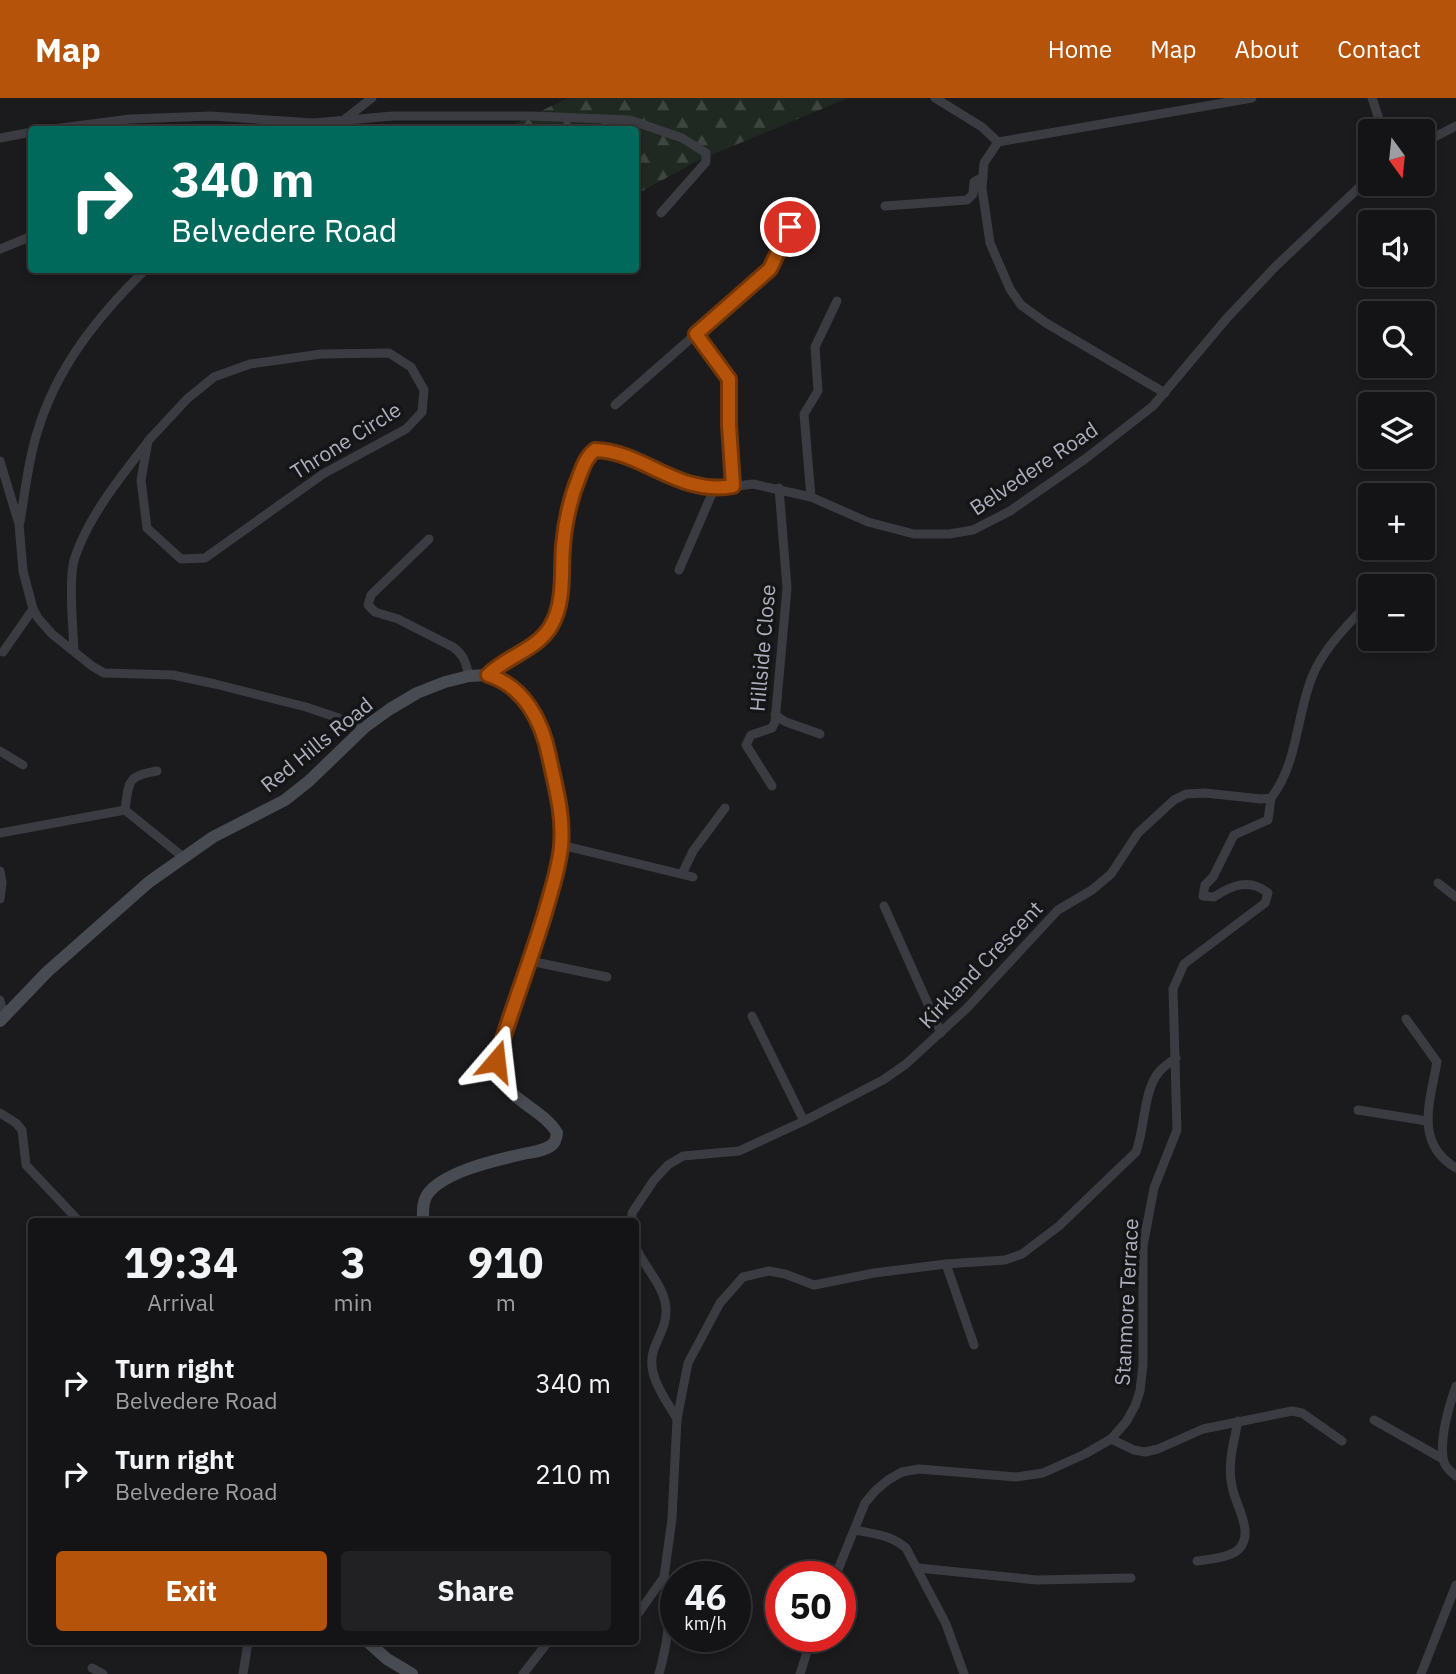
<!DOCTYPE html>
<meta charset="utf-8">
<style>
:root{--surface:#141416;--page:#212123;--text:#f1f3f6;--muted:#9d9ea1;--line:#333335;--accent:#b45309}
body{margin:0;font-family:"IBM Plex Sans",sans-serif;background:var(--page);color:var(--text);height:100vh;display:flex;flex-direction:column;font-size:26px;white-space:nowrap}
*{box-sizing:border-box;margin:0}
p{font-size:23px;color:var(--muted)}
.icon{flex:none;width:38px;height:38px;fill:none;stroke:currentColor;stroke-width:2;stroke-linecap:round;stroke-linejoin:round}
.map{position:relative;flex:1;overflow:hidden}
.side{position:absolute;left:28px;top:1120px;width:611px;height:427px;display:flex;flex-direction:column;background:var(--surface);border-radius:7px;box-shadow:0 4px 10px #0003,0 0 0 2px var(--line)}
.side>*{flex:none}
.top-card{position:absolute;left:28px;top:28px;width:611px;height:147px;border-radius:7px;box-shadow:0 4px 10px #0003,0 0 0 2px var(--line);background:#00695c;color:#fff;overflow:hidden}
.needle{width:46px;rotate:165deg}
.tools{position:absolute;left:1358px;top:21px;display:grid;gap:14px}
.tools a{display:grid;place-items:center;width:77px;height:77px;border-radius:7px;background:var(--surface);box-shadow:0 4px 10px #0003,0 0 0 2px var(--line);font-size:35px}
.speed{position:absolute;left:660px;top:1463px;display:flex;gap:14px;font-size:35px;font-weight:700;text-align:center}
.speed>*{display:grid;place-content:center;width:91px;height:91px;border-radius:50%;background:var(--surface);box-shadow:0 4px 10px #0003,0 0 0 2px var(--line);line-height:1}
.speed small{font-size:18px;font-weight:400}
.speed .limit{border:10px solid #d22;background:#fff;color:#111}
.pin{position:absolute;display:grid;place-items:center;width:60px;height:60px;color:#fff;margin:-30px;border:4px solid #fff;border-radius:50%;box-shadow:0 2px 7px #0007}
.me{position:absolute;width:77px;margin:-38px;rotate:17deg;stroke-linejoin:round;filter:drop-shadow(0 0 5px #0008)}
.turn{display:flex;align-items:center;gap:24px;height:147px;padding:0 28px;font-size:32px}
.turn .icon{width:91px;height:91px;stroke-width:2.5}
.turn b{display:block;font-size:49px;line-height:60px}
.eta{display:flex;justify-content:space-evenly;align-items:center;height:119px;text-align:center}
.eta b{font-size:42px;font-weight:700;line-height:49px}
.cta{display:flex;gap:14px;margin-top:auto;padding:14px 28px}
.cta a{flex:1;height:80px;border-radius:7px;background:var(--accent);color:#fff;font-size:28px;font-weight:700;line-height:80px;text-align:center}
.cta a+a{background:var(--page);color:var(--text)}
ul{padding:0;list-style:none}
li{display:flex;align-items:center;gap:21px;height:91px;padding:0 28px}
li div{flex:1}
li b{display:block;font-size:26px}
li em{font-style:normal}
header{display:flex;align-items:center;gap:42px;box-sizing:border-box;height:98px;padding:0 35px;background:var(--accent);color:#fff}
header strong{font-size:33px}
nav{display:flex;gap:38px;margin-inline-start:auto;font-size:24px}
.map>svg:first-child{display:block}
.forest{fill:url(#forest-firs)}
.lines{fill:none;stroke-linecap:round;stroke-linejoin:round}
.minor{stroke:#3b3c42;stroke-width:9}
.secondary{stroke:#494b52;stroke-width:12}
.route-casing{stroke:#753606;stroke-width:18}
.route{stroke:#b45309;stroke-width:12}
.labels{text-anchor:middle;stroke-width:7;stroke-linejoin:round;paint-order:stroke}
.street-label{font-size:21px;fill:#adb0bc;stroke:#151518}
</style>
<header>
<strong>Map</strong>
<nav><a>Home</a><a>Map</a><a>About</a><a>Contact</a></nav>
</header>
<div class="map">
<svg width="1456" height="1576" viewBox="0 0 1456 1576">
<defs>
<pattern id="forest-firs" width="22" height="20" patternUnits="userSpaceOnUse" patternTransform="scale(1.75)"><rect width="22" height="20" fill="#202822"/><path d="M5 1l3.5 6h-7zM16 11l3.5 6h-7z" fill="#3e4540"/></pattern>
</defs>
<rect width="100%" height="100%" fill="#1b1a1d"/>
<path class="forest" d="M568,0H848L697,63L635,97V32H502Z"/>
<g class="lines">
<g class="minor">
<path d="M935,0L982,29L998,44"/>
<path d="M1372,0L1383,33"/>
<path d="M345,21L372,0"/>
<path d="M46,32L130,21L211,18L313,25L393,18H532L630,22L682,40L706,55V64L661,115"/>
<path d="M0,40L32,34"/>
<path d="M1423,45L1456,28"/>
<path d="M885,108L967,102L973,96L974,84L983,79"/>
<path d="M0,151L32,138"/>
<path d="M696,236L729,281V327L733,388"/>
<path d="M389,255L411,269L424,292L422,314L406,331L323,376L205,460L181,461L147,430L141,382L148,343L187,301L214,279L250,266L321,256Z"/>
<path d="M1165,295L1046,225L1021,207L1010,191L990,145L982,90L984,65L998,44L1252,0"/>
<path d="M615,307L770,171L790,129"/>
<path d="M0,363L19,426L23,473L33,511L38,520L52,536L92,568L104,575L173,577L215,586L306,609L365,629"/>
<path d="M811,399L804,316L818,293L815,249L837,203"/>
<path d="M20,424C25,395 28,363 37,335C56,270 98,218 145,172"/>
<path d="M429,441L371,497L368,507L375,514L398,521L453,549C464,557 466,565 469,578"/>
<path d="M679,472L714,391"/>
<path d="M74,552C73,529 68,479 75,459C90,416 120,380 147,345"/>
<path d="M3,554L33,511"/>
<path d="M488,577L496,569L537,544L552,526L558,509L568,412L584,365L595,352L613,354L668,379L714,391L753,386L811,399L868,424L914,436H949L973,432L1010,413L1085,361L1153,308L1227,220L1275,169L1370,79"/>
<path d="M775,617L786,624L820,636"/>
<path d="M0,653L23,667"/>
<path d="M772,688L746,647L751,637L772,630L775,624L787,490L779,390"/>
<path d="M125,712C129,684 126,678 157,673"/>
<path d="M0,735L125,712L183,759"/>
<path d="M561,747L693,779"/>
<path d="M0,773L2,785L0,801"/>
<path d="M682,776L693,753L725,710"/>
<path d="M1438,785L1456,799"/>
<path d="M884,808L941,935"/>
<path d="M530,863L607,879"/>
<path d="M0,902L4,919"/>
<path d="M752,918L804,1023"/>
<path d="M1406,921L1437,964C1430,1004 1414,1045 1456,1070"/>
<path d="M1358,1012L1427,1023"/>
<path d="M0,1015L16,1025L22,1032L26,1067L77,1121"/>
<path d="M632,1124V1115L654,1082L668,1067L683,1058L739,1053L804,1023L883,982L906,966L967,910L1058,812L1092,792L1111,776L1138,735L1174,702L1186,696L1205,695L1261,701L1271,700C1298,665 1296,619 1312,579C1324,549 1349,526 1370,503"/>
<path d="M635,1147C643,1169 664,1186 666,1210C667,1226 659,1237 654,1251C645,1276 665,1300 677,1321"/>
<path d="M946,1166L974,1247"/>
<path d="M1456,1288C1449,1308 1440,1338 1443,1360C1444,1368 1450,1373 1456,1378"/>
<path d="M1374,1322L1443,1361"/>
<path d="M1111,1341L1134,1352L1145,1354L1158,1351L1203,1331L1292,1313L1302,1315L1342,1343"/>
<path d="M855,1432C874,1436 891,1437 906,1450L946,1526L964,1576"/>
<path d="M1197,1463C1209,1461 1230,1460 1239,1451C1255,1434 1235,1407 1232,1388C1227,1366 1234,1344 1238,1323"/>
<path d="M918,1470L1037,1482L1131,1480"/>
<path d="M835,1479L865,1405L875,1393L888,1382L902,1374L919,1371L1016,1379L1043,1375L1085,1356L1111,1341L1126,1324L1135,1308L1140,1293L1143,1267V1148L1154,1090L1177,1032L1173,891L1184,866L1265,805L1268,795C1250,780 1232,787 1214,799L1203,798L1205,787L1213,779L1234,737L1268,722L1271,700"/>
<path d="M635,1520L664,1479L672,1421L677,1321L688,1265L720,1205L743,1179L769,1173L785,1176L814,1187L874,1175L946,1166L1005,1162L1022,1156L1059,1128L1136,1054C1145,1031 1143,993 1159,974C1163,969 1170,964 1176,960"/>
<path d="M92,1570L103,1576"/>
<path d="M243,1576L248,1544"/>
<path d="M523,1576L548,1544"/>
<path d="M659,1576C669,1538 672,1518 664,1479"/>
<path d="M800,1576L812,1538"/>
<path d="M1421,1576L1456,1487"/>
</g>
<g class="secondary">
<path d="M0,923L47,874L149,784L213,739L285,702L309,683L365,629L390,611L417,595L445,584L469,578L488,577L506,585L519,597L541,627L558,699L562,728L556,776L530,863L496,963C494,998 542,1008 557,1035C557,1037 555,1044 554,1045C547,1053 532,1054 523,1056C496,1062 442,1074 427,1097C422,1105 423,1114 423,1124"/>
<path d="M368,1544L387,1561L412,1576"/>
</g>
</g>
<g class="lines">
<g class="route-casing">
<path id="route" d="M496,963C511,913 530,865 545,815C551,793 559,771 561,748C564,717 555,687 549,658C542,623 524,588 488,577C507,558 537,552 551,528C565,504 561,474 563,448C565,425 570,401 579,379C583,369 586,359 595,352C643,353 678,398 733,388L729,327V281L696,236L770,171L790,129"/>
</g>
<use href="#route" class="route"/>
</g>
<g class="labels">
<g class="street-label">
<text transform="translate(346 343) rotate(-32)" y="7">Throne Circle</text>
<text transform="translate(1034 371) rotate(-34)" y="7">Belvedere Road</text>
<text transform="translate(763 550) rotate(-85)" y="7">Hillside Close</text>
<text transform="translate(317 647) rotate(-39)" y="7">Red Hills Road</text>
<text transform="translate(981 867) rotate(-46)" y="7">Kirkland Crescent</text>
<text transform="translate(1127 1204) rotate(-87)" y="7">Stanmore Terrace</text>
</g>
</g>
</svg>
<div class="tools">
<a><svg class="needle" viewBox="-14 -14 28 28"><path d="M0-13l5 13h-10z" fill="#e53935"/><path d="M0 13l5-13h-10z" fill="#9d9ea1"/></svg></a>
<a><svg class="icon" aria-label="sound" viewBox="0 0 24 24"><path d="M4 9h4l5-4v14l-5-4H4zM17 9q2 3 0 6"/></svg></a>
<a><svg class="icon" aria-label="search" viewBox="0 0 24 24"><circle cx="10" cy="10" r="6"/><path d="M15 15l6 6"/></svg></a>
<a><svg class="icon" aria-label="layers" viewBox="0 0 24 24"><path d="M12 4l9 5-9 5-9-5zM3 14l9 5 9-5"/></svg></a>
<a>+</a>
<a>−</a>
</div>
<div class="speed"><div>46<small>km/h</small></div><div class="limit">50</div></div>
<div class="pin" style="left:790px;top:129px;background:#d93025"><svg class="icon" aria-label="arrive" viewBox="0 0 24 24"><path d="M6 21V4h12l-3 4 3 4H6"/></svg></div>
<svg class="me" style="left:496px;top:963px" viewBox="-20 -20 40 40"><path d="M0-17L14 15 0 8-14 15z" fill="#b45309" stroke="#fff" stroke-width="4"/></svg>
<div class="top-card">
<div class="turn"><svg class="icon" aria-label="right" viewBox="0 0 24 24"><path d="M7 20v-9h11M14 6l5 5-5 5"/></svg><div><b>340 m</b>Belvedere Road</div></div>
</div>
<section class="side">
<div class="eta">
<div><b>19:34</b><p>Arrival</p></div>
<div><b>3</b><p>min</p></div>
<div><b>910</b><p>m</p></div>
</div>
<ul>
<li><svg class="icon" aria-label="right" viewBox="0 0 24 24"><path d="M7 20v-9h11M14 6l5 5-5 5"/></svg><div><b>Turn right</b><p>Belvedere Road</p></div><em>340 m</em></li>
<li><svg class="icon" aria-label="right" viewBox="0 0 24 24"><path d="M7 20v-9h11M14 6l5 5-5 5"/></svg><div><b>Turn right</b><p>Belvedere Road</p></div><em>210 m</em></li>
</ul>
<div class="cta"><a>Exit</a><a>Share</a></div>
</section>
</div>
